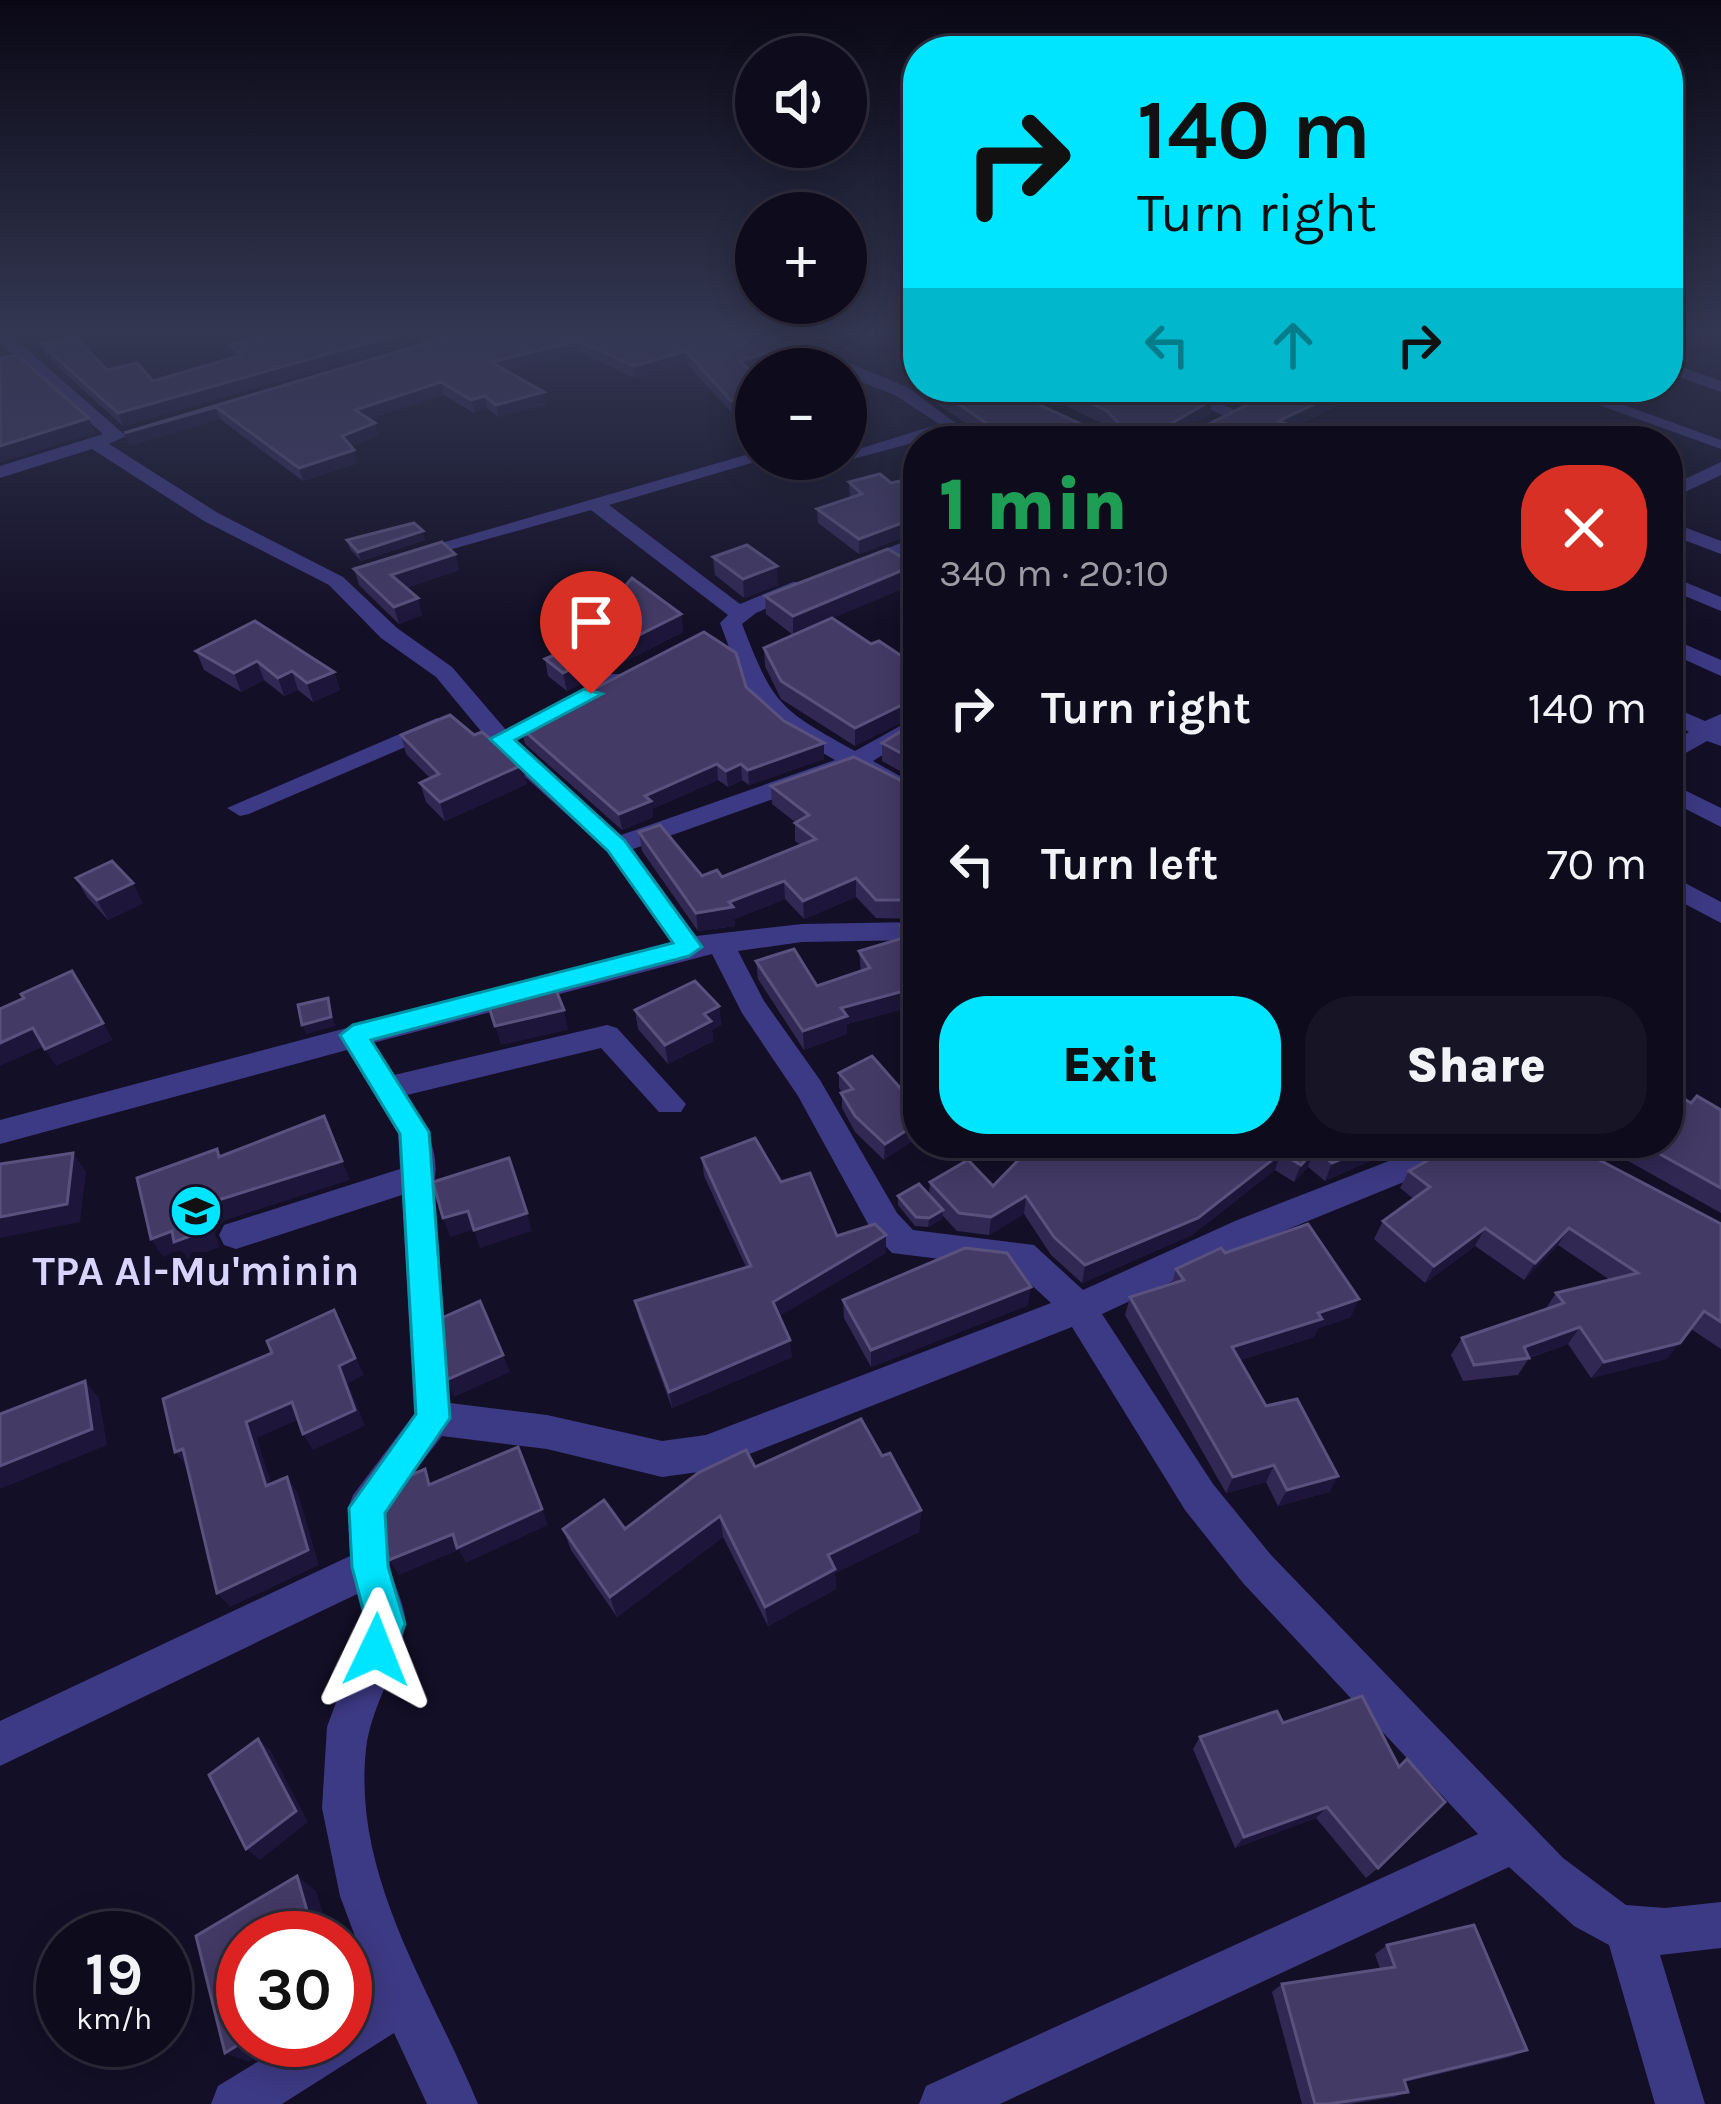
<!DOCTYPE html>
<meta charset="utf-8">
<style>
:root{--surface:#0e0b1c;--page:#171425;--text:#f1f3f6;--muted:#9b9ba3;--line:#2e2b3b;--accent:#00e5ff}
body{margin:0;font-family:Karla,sans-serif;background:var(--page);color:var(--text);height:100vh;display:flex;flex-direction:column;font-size:45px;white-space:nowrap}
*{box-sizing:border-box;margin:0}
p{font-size:39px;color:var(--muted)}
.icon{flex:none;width:66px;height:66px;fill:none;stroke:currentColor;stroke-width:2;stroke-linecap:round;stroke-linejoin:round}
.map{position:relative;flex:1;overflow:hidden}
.sheet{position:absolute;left:903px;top:426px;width:780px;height:732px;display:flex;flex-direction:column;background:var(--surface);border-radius:48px;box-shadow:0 6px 30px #0003,0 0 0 3px var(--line)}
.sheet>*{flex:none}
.hud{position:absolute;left:903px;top:36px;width:780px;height:366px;border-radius:48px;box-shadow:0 6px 30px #0003,0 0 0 3px var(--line);background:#00e5ff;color:#111;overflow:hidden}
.controls{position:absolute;left:735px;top:36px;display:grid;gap:24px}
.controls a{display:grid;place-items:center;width:132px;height:132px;border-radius:50%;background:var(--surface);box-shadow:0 6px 30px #0003,0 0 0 3px var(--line);font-size:60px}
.speed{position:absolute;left:36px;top:1911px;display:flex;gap:24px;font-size:60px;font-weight:700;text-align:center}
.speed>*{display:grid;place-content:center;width:156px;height:156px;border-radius:50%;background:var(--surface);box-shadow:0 6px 30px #0003,0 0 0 3px var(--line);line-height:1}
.speed small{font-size:30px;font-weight:400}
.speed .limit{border:18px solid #d22;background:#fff;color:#111}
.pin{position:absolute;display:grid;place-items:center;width:102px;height:102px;color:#fff;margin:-123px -51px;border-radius:50% 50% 50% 0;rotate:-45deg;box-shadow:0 0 12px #0007}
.pin .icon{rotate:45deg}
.me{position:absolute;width:132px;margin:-66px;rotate:2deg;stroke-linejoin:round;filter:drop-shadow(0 0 9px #0008)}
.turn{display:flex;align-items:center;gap:42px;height:252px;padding:0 36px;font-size:54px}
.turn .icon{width:156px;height:156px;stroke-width:2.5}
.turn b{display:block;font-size:84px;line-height:102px}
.lanes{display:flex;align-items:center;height:114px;padding:0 36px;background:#0003;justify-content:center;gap:60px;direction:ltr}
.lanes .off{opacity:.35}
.round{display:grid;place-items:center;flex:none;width:126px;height:126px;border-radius:48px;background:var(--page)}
.overview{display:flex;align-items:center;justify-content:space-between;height:204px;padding:0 36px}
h1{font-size:72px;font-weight:800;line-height:90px;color:#1e9e55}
.button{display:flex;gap:24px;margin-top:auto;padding:24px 36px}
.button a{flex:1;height:138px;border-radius:48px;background:var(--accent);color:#111;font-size:48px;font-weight:800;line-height:138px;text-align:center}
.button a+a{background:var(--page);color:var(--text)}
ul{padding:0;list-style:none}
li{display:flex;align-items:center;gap:36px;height:156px;padding:0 36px}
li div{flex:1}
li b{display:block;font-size:45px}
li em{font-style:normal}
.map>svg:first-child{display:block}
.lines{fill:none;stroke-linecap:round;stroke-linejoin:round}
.minor{fill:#3d3a85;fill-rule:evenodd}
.wall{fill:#312854}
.shaded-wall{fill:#1d163a}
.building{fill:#433a66;stroke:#5a527e;stroke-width:3}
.route{fill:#00e5ff;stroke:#0095a6;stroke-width:3}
.labels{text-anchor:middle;stroke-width:12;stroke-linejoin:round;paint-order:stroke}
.poi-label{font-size:42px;font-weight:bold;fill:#d9d4ff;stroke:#130f26}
</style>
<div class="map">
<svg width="1721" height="2104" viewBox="0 0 1721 2104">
<rect width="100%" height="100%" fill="#130f26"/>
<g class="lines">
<g class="minor">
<path d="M0,332H7L126,436L109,444L218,513L343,577L397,628L452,667L506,730L610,674H626V684L525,736L511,737L621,835L835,760C755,715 752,709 720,623L728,615L591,510L410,561L400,555L749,454L765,459L609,505L740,604L793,582H807V590L756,613L742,624C774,706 778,708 855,751L918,716V733L873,761L918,786V804L854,770L633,849L696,936L802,924L918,922V940L802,942L738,951L764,1001L820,1080L897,1213L913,1230L1034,1245L1083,1290L1235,1221L1399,1157L1420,1143H1461L1456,1152L1421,1175L1259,1241L1102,1314L1213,1484L1271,1555L1563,1858L1626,1905L1665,1908L1721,1902V1948L1660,1955L1705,2104H1655L1609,1945L1574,1926L1509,1867L1000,2104H919L926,2086L1478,1834L1243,1583L1185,1510L1072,1327L706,1471L662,1477L547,1449L442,1436C406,1485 375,1509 392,1574C396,1590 408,1612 405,1627C398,1669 371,1706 366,1749C352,1877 432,1992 478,2104H427L394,2033L282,2104H211L218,2086L293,2040H345V2008L375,1990L340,1896L322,1808L327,1727L365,1624L357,1594L0,1766V1721L350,1556L348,1508L353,1495L414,1414L402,1195L236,1249L224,1245L219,1235L224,1225L400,1169L398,1133L347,1050L0,1144V1120L671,942L608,852L499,753L436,677L381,638L329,585L204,521L92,449L0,478V466L103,434L0,343ZM712,954L742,1013L798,1096L873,1233L892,1253L1013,1268L1051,1303L706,1435L662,1441L547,1415L450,1403L434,1183C441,1153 424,1121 407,1095L601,1048L659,1112H681L686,1104L617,1028L607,1025L394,1075L373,1043Z"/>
<path d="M750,332H773L907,387L980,441L942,435L838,463L836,459H846V453L939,424L895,395L846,376V369H831Z"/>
<path d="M1668,362L1721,381V392L1668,373Z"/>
<path d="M1160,387H1184L1244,414L1229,418Z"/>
<path d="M1549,387H1574L1721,440V449Z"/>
<path d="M1721,462V475L1668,500V487Z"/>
<path d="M1668,521L1721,541V554L1668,534Z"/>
<path d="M918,536V549L856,571L846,565Z"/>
<path d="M1668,575L1721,597V611L1668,589Z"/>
<path d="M1668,637L1721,660V676L1668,652Z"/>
<path d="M1668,705L1705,721L1721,714V746L1707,741L1668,763V745L1689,732L1668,721Z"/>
<path d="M437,718L445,720V730L249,814L240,816L227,808Z"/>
<path d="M1668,782L1721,808V827L1668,800Z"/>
<path d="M1668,874L1721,902V923L1668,895Z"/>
</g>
</g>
<g class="wall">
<path d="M450,332L123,426L46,356L41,344L107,370L153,381L235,358L230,345Z"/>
<path d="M463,332L785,360L749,370L732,413L687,364L635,378L580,353L507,371L546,405L498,417L487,408L474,413L444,395L369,419L375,423L378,436L351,446L358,463L303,481L220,419L129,446L124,433Z"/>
<path d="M933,387L1096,431L1110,430L1105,425L1063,404L992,387H1068L1105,403L1210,414L1180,431H1195L1282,387H1395L1353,405L1345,402L1294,427L1308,441H984V436L932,400Z"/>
<path d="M1186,387H1267L1234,402Z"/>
<path d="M849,482L918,532L859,554L818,523L817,509L850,498Z"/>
<path d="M347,540H425L361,561L350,549Z"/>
<path d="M455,554L459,570L406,588L422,615L399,624L359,585L354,569Z"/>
<path d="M713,557L778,585L744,598L715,575Z"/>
<path d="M914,584L832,618L871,644L855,746L781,699L765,666L764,648L793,635L766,614L765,596Z"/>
<path d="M681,614L683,632L567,691L548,676L545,659L598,636L596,620Z"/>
<path d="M196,651L334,672L340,690L313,702L298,690L284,696L264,680L241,692L204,670Z"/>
<path d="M746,687L824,759L749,785L742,780L728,787L718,780L652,809L653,817L622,830L525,744L521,728L587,698L586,693Z"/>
<path d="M918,721V781L882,761V743Z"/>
<path d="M401,735H474L522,765L527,784L445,821L426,802L420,783L430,778L406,754Z"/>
<path d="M771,786L918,789V919L876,918L856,897L804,919L785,899L734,919L735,926L698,931L642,851L639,832L702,876L722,877L801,845L795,841V822L772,804Z"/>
<path d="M76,878L143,903L108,920L87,897Z"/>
<path d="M918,925V1005L847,1024V1034L804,1050L758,979L756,961L817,986L861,972L859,951L901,939V926Z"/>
<path d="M719,1006L721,1025L712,1030L713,1041L668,1064L638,1029L635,1010Z"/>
<path d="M839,1073L901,1089L884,1160L855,1132L842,1108V1092L839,1088Z"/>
<path d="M1691,1103L1721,1110V1213L1596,1143H1668Z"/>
<path d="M1410,1143L1325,1181L1308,1167L1294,1182L1275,1170L1192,1235L1082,1283L1051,1255L1024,1214L989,1235L957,1231L942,1215V1219L928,1227L915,1226L898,1205V1196L929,1195L930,1182L993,1186L1159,1146Z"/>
<path d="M702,1158L781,1182L837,1236L886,1235V1253L779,1316L792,1357L672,1408L639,1318L635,1301L746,1267L704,1176Z"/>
<path d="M1409,1171L1721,1224V1349L1691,1329L1666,1359L1591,1378L1568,1344L1529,1358L1518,1375L1463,1381L1451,1355L1462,1338L1545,1310L1556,1293L1610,1280L1558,1245L1524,1280L1475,1246L1425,1283L1374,1239L1383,1221L1414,1199L1400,1188Z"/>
<path d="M1225,1253L1351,1317L1318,1328L1314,1337L1240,1360L1266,1406L1338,1476L1329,1492L1278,1506L1266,1482L1226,1493L1125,1315L1130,1297L1172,1283L1176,1269Z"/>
<path d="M843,1300L1028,1305L871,1367L844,1318Z"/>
<path d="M882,1456L921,1510L919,1532L835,1573L836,1589L768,1626L723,1537L617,1617L571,1550L563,1529H625L755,1467Z"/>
<path d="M1283,1723L1378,1868L1366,1878L1316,1818L1235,1848L1193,1749L1200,1737Z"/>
<path d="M1387,1945L1527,2050L1510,2057L1405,2082L1408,2092L1394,2097L1350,2104H1302L1272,1992L1282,1984L1380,1969L1375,1954Z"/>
</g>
<g class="shaded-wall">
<path d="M406,332H450L123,426L118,413Z"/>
<path d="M578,341L580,353L494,374L491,362Z"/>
<path d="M785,347V360L741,373L740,361Z"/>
<path d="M686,351L687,364L635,378L634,366Z"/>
<path d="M441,382L444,395L358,423L355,410Z"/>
<path d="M1239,387H1267L1234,402L1237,388Z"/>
<path d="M1367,387H1395L1353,405L1357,392Z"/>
<path d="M1348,388L1345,402L1276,435L1279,421Z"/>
<path d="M544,392L546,405L498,417L496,405Z"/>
<path d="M485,396L487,408L474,413L471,400Z"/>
<path d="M756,396V408L732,413L731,401Z"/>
<path d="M1212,400L1210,414L1165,440L1167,426Z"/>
<path d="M216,407L220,419L129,446L124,433Z"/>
<path d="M89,418L95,433L0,463V446Z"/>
<path d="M375,423L378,436L346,449L342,436Z"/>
<path d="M354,450L358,463L303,481L299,468Z"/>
<path d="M918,517V532L859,554V539Z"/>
<path d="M423,531L425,540L361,561L358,552Z"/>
<path d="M455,554L459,570L395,592L391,575Z"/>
<path d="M915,565L914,584L793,635V616Z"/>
<path d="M777,566L778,585L744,598L743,579Z"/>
<path d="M418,598L422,615L399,624L394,607Z"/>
<path d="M681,614L683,632L567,691L563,673Z"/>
<path d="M257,661L264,680L241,692L234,673Z"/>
<path d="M292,671L298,690L284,696L278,678Z"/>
<path d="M334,672L340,690L313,702L307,683Z"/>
<path d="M918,697V715L855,746V728Z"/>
<path d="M824,743V759L749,785L748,770Z"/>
<path d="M717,764L718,780L652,809L653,817L622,830L619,814L645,796Z"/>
<path d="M741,764L742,780L728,787L726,771Z"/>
<path d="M522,765L527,784L445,821L440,802Z"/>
<path d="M856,878V897L804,919L803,901Z"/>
<path d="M784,881L785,899L734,919L735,926L698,931L696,913Z"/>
<path d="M133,883L143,903L108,920L97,900Z"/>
<path d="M918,987V1005L847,1024V1034L804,1050L803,1031L841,1008Z"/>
<path d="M328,998L335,1026L306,1034L302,1025Z"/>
<path d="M719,1006L721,1025L712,1030L713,1041L668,1064L665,1045L704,1014Z"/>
<path d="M564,1010L568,1030L501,1045L495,1026Z"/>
<path d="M103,1023L113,1040L56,1066L45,1049Z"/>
<path d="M33,1028L45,1046L0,1066V1043Z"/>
<path d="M324,1116L350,1180L223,1221L215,1233L220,1247L186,1260L180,1250L163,1257L151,1239L172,1231L204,1215L212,1202Z"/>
<path d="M918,1123V1138L884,1160L885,1144Z"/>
<path d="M1378,1143H1410L1325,1181L1332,1163Z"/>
<path d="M1315,1149L1308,1167L1294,1182L1301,1165Z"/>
<path d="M73,1153L86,1172L80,1222L0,1238V1217Z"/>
<path d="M1281,1153L1275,1170L1192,1235L1082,1283L1085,1265Z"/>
<path d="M1026,1196L1024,1214L989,1235L991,1217Z"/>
<path d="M943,1210L942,1219L928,1227L929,1218Z"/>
<path d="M468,1211L475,1229L450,1237L443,1218Z"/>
<path d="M527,1213L532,1231L480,1248L474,1230Z"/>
<path d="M1485,1228L1475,1246L1425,1283L1434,1266Z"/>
<path d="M1569,1228L1558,1245L1524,1280L1535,1263Z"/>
<path d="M886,1235V1253L774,1319L773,1302Z"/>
<path d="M1031,1287L1028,1305L871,1367V1350Z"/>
<path d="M1359,1299L1351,1317L1318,1328L1314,1337L1226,1364L1232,1347L1318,1313Z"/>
<path d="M334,1310L364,1375L348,1383L365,1426L313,1450L303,1434L339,1366Z"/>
<path d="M1580,1327L1568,1344L1527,1358L1524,1347Z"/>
<path d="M790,1340L792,1357L672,1408L669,1392Z"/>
<path d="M1680,1343L1666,1359L1591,1378L1604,1362Z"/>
<path d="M503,1355L510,1372L454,1397L446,1380Z"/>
<path d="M85,1381L99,1398L107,1445L0,1489V1466Z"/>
<path d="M292,1402L302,1418L257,1438L277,1502L266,1486L246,1422Z"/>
<path d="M518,1447L548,1525L466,1563L459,1550L399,1575L389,1560Z"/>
<path d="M183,1449L188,1468L175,1452Z"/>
<path d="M1274,1465L1266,1482L1226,1493L1233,1477Z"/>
<path d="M1338,1476L1329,1492L1278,1506L1287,1490Z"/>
<path d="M287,1477L298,1493L319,1565L230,1607L217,1593Z"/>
<path d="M921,1510L919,1532L835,1573L836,1589L768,1626L765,1607L828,1555Z"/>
<path d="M720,1516L723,1537L617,1617L610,1597Z"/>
<path d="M258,1739L271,1751L308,1822L260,1860L246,1849Z"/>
<path d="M1327,1807L1316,1818L1235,1848L1244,1837Z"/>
<path d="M297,1876L316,1891L331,1938H315Z"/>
<path d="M246,2040H284L248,2062L225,2053Z"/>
</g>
<g class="building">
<path d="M278,332H406L118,413L41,344L75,337L107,370L137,363L153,381L243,355L230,345Z"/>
<path d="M463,332H757L785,347L740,361L756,377V396L731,401L686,351L634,366L578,341L491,362L544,392L496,405L485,396L471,400L441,382L355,410L375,423L342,436L354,450L299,468L216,407L124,433Z"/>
<path d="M17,355L89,418L0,446V358Z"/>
<path d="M934,387H980L1031,401L1096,431L1125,430L1107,411L1064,390L1050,387H1068L1105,403L1143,387H1182L1212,400L1167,426L1171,431H1195L1282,387H1367L1357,392L1348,388L1279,421L1304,431L1307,441H1012L985,429L986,423Z"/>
<path d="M880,474L891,483L918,477V517L859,539L817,509L862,494L849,482Z"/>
<path d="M414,523L423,531L358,552L347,540Z"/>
<path d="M442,542L455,554L391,575L418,598L394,607L354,569Z"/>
<path d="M747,545L777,566L743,579L713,557Z"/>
<path d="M888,549L915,565L793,616L765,596Z"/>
<path d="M632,578L681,614L563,673L545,659L611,631L596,620Z"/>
<path d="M832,618L871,644L879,641L918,667V697L855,728L781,681L764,648Z"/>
<path d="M255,621L334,672L307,683L292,671L278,678L257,661L234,673L196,651Z"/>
<path d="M704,632L736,653L746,687L784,721L824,743L748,770L741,764L726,771L717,764L645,796L651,801L619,814L521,728L591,697L586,693Z"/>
<path d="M450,715L474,735L482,732L522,765L440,802L420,783L439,774L401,735Z"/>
<path d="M918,721V762L882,743Z"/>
<path d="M854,757L918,789V900H876L856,878L803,901L784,881L729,902L733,907L696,913L639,832L660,825L702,876L717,870L722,877L816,839L795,823L809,815L771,786Z"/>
<path d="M112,861L133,883L97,900L76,878Z"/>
<path d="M918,925V987L841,1008L847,1016L803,1031L756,961L794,949L817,986L870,968L859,951L910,936L901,926Z"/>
<path d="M72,971L103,1023L45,1049L33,1028L0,1043V1009L24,998L21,994Z"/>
<path d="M695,981L719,1006L704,1014L711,1021L665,1045L635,1010Z"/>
<path d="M554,985L564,1010L495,1026L486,997Z"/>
<path d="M328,998L331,1017L302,1025L298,1005Z"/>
<path d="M872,1056L901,1089L909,1084L918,1092V1123L885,1144L855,1116L841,1093L853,1089L839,1073Z"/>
<path d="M1668,1089L1691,1103L1697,1096L1721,1110V1188L1640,1143H1668Z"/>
<path d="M324,1116L342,1161L212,1202L204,1215L209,1229L174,1242L172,1231L151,1239L137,1178L217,1149L219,1157Z"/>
<path d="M755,1138L781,1182L810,1173L837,1236L875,1224L886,1235L773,1302L790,1340L669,1392L635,1301L751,1266L702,1158Z"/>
<path d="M1035,1143H1155L1159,1146L1163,1143H1378L1332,1163L1315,1149L1301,1165L1281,1153L1198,1218L1085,1265L1054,1237L1026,1196L991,1217L959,1213L930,1182L968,1160L993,1186Z"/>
<path d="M1459,1143H1567L1721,1224V1322L1704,1311L1680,1343L1604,1362L1580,1327L1524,1347L1529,1358L1474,1365L1462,1338L1564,1303L1556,1293L1638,1273L1569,1228L1535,1263L1485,1228L1434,1266L1383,1221L1430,1187L1409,1171Z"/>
<path d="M73,1153L67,1204L0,1217V1164Z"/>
<path d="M509,1158L527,1213L474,1230L468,1211L443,1218L433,1182Z"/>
<path d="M919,1184L943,1210L929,1218L916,1217L898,1196Z"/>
<path d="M1308,1224L1359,1299L1318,1313L1322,1319L1232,1347L1266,1406L1297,1399L1338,1476L1287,1490L1274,1465L1233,1477L1130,1297L1184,1280L1176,1269L1221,1248L1225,1253Z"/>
<path d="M965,1248L1007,1253L1031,1287L871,1350L843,1300Z"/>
<path d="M480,1301L503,1355L446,1380L442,1318Z"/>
<path d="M334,1310L355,1358L339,1366L355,1410L303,1434L292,1402L246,1422L266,1486L287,1477L308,1550L217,1593L183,1449L175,1452L163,1399L272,1353L267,1341Z"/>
<path d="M85,1381L92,1429L0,1466V1414Z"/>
<path d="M861,1419L882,1456L890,1453L921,1510L828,1555L835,1569L765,1607L720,1516L610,1597L563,1529L604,1500L625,1529L698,1473L746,1450L755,1467Z"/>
<path d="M518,1447L542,1509L457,1548L453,1534L389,1560L383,1535L386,1500L394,1482L425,1469L429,1485Z"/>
<path d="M1362,1696L1399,1767L1407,1759L1445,1802L1378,1868L1327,1807L1244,1837L1200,1737L1277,1711L1283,1723Z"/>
<path d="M258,1739L296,1811L246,1849L209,1775Z"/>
<path d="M297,1876L315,1938H243V2040H246L225,2053L196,1936Z"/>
<path d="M1474,1925L1527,2050L1404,2080L1408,2092L1328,2104H1315L1282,1984L1395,1967L1387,1945Z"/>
</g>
<linearGradient id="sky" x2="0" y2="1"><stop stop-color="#0a0815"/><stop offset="0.53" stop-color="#333752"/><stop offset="1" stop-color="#333752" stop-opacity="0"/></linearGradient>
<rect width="1721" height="627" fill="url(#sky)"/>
<path class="route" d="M584,689L602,694L515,740L625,841L702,947L689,956L371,1040L429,1132L450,1418L385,1513L388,1567L405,1624L390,1663L376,1669L363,1663L358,1650L367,1624L352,1567L349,1508L416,1414L400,1134L340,1035L353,1025L673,943L608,851L490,739Z"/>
<defs>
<g id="school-disc" transform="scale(2.7)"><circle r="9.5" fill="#00e5ff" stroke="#130f26"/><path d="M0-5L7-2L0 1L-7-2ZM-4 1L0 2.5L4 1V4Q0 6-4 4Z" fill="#111"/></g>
</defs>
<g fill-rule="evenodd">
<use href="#school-disc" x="196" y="1211"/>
</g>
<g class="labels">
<g class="poi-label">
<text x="196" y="1285">TPA Al-Mu'minin</text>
</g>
</g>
</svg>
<div class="controls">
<a><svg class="icon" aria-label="sound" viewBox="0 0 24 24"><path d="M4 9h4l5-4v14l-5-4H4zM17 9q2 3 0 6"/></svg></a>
<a>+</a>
<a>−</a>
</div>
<div class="speed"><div>19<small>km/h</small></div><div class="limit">30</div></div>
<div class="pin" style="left:591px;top:694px;background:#d93025"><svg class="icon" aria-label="arrive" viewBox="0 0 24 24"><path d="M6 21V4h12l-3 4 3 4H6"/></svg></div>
<svg class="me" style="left:376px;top:1650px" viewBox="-20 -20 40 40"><path d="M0-17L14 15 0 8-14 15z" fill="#00e5ff" stroke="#fff" stroke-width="4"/></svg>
<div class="hud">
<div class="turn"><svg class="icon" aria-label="right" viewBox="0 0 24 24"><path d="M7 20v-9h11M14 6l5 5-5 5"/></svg><div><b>140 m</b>Turn right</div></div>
<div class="lanes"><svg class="icon off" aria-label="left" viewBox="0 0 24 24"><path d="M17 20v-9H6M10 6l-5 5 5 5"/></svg><svg class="icon off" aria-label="ahead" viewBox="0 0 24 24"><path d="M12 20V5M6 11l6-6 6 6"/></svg><svg class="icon" aria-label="right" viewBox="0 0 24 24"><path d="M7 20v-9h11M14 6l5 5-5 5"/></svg></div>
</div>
<section class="sheet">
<div class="overview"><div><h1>1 min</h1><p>340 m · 20:10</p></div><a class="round" style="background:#d93025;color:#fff"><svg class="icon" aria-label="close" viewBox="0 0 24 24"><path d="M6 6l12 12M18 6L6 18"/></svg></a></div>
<ul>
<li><svg class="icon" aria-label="right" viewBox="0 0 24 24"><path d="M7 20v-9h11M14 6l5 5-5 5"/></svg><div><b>Turn right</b></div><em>140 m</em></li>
<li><svg class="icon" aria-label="left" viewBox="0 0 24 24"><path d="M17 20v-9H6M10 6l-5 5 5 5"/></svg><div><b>Turn left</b></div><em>70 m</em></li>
</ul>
<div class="button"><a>Exit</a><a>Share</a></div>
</section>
</div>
